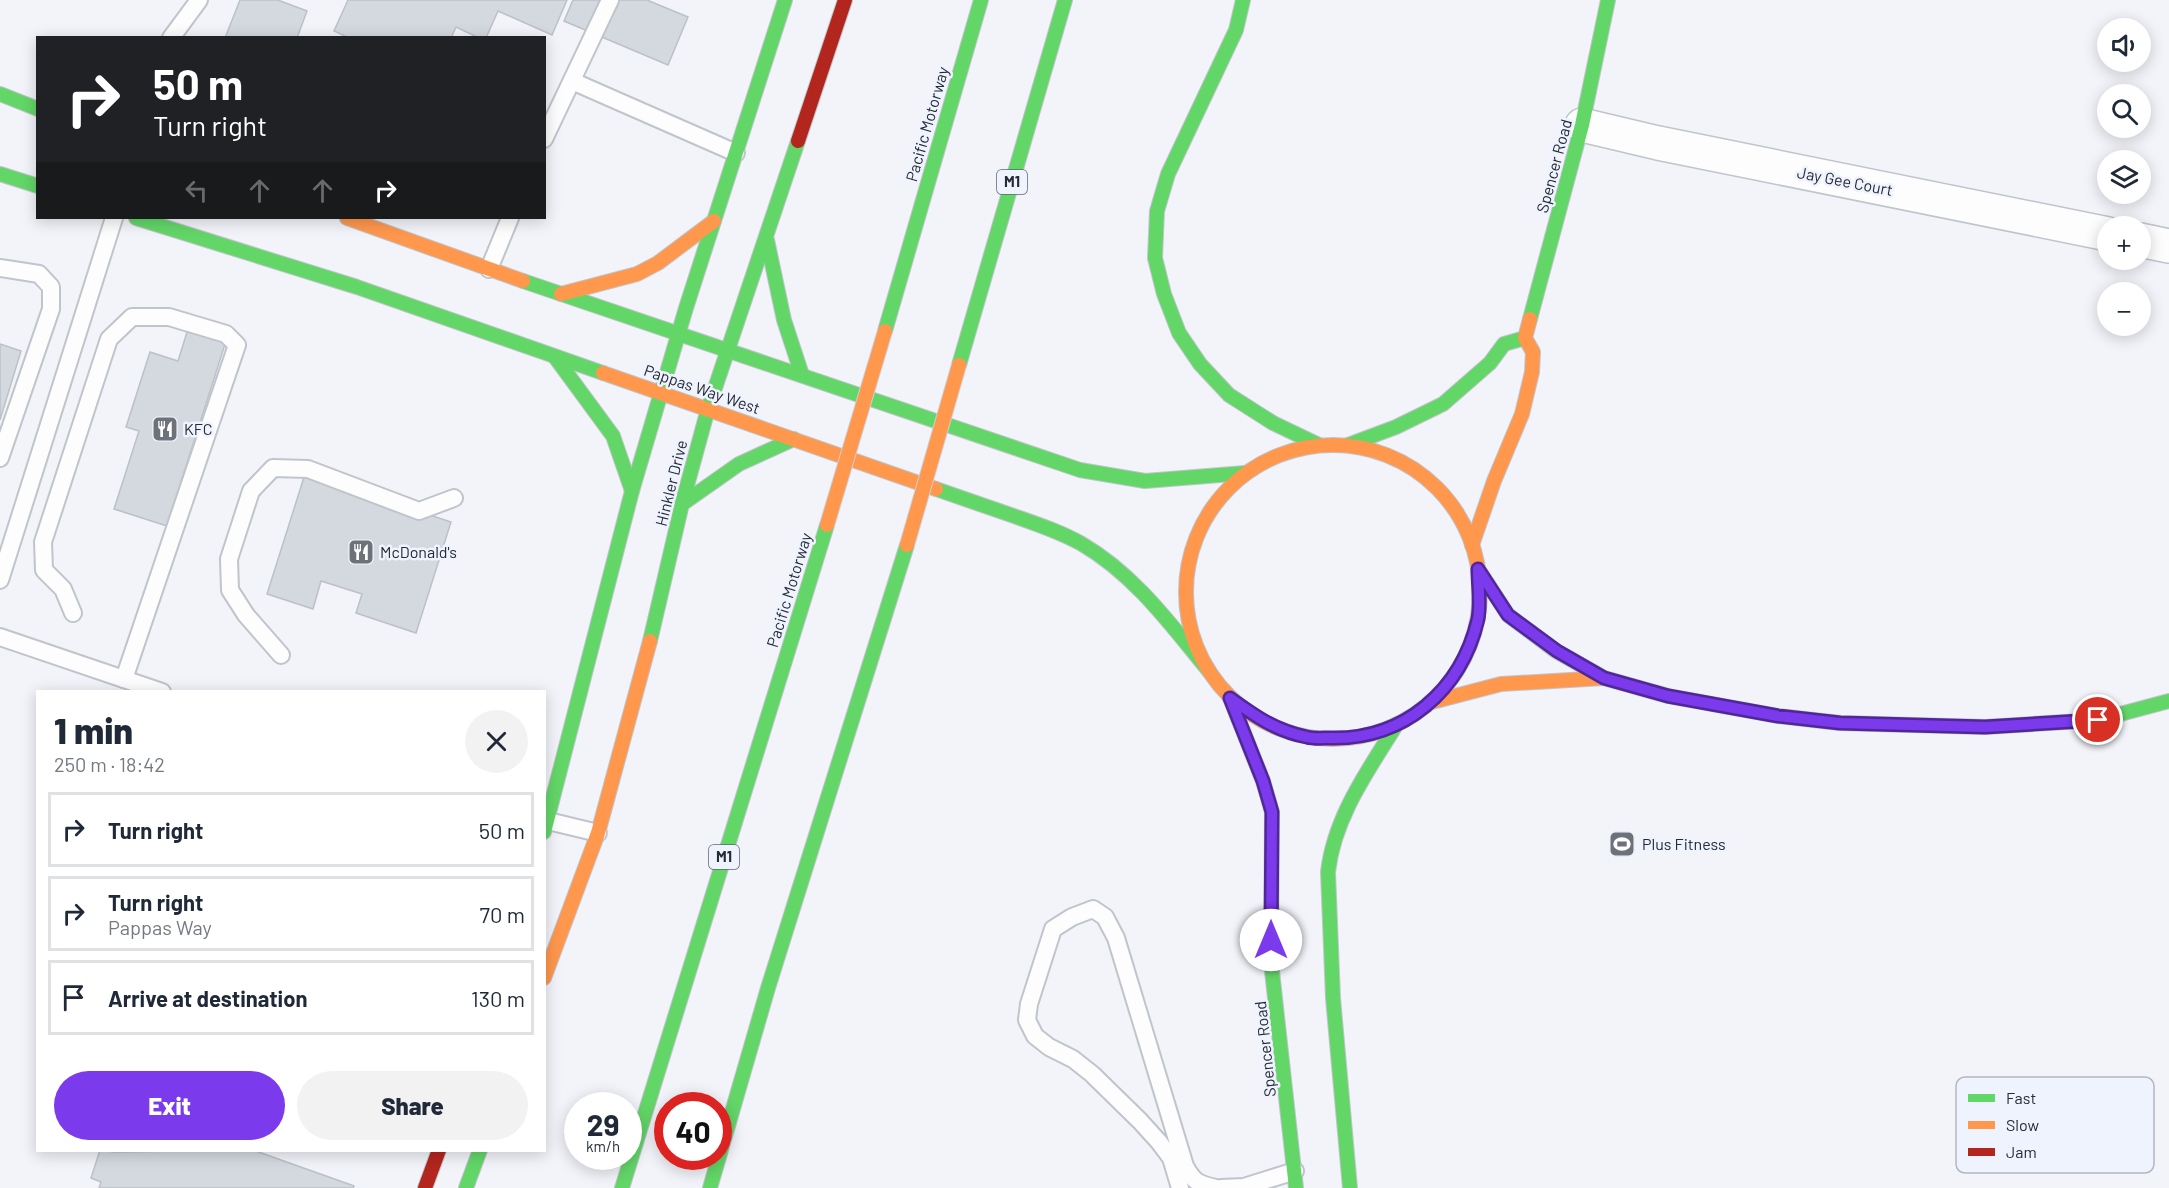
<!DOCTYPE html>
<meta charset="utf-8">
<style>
:root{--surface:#fff;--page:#f2f2f3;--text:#1f2937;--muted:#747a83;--line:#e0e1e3;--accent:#7c3aed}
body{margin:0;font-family:Barlow,sans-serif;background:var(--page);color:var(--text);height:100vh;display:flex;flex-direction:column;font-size:22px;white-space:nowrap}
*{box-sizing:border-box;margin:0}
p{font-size:20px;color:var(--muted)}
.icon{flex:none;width:33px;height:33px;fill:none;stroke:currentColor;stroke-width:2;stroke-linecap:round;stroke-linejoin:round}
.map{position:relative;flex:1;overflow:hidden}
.drawer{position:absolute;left:36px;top:690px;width:510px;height:462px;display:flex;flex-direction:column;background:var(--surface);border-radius:0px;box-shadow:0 3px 15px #0003}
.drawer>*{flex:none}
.guide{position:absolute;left:36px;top:36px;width:510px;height:183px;border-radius:0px;box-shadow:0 3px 15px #0003;background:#202124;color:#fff;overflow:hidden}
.buttons{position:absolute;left:2097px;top:18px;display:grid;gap:12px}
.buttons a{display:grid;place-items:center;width:54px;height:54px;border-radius:50%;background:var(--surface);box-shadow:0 3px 15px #0003;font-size:30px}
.speed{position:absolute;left:564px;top:1092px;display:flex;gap:12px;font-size:30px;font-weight:700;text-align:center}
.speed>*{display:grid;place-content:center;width:78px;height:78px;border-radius:50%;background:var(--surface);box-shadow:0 3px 15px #0003;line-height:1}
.speed small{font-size:15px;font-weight:400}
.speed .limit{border:9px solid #d22;background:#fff;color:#111}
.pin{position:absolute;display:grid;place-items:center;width:51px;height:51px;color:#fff;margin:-26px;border:3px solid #fff;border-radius:50%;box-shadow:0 2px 6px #0007}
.me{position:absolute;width:66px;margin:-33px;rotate:0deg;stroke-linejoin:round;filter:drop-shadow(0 0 4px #0008)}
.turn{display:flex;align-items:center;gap:21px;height:126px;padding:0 18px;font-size:27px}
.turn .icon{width:78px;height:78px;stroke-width:2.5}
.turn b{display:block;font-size:42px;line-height:51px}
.lanes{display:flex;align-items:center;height:57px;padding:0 18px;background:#0003;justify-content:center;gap:30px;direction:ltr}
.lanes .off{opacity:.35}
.round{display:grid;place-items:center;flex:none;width:63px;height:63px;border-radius:32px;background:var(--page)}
.overview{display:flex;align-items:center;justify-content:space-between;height:102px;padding:0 18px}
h1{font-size:36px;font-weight:800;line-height:45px}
.primary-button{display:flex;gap:12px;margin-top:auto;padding:12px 18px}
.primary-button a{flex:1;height:69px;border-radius:36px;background:var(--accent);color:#fff;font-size:24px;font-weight:800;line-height:69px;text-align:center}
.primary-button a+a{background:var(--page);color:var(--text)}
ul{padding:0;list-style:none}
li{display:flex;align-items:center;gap:18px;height:75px;margin:0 12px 9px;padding:0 6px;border:3px solid var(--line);border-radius:0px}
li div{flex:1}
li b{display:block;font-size:22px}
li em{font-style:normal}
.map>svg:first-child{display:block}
.building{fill:#d3d9df;stroke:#bcc1c7;stroke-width:1.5}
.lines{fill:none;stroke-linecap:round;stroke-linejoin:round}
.lane-casing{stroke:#c0c4cb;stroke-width:20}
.street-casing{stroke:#c0c4cb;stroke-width:36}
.fast-casing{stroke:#c0c4cb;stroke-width:16}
.slow-casing{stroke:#c0c4cb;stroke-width:16}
.jam-casing{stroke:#c0c4cb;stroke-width:16}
.lane{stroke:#fdfdfe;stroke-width:16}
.street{stroke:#fdfdfe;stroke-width:33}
.fast{stroke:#63d668;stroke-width:14}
.slow{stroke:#ff974d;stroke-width:14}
.jam{stroke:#b3261e;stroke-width:14}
.slow-bridge-casing{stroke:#cfd0d5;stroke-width:16;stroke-linecap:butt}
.slow-bridge{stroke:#ff974d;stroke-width:14}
.route-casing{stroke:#51269a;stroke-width:15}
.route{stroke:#7c3aed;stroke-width:10}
.labels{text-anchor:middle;stroke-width:5;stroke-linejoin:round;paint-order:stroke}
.shield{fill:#eef3fe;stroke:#616671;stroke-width:1.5}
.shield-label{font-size:15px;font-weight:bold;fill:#252a34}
.street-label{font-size:16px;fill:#252a34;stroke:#eef3fe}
.poi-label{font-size:16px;fill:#252a34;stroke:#eef3fe;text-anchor:start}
.key{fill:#eef3fe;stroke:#b2b7c1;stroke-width:1.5}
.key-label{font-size:16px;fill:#252a34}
</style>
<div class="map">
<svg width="2169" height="1188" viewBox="0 0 2169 1188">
<rect width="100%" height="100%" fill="#f2f4fa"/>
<g class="building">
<path d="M240,0H278L307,11L297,38H225Z"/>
<path d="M348,0H567L552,35L498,11L486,38H479L456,27L451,38H349L334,31Z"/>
<path d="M573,0H647L688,17L668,65L564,21Z"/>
<path d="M188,329L226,341L167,526L114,509L139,431L126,427L150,352L178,361Z"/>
<path d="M0,344L21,351L0,420Z"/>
<path d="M305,474L451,522L416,633L356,613L362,594L321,581L313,609L267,594Z"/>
<path d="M100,1150L114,1152L253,1150L354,1186L353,1188H99L101,1182L91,1178Z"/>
</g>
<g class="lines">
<g class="lane-casing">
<g id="lane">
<path d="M171,38L199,0"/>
<path d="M572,81L736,153"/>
<path d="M544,139L610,0"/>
<path d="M0,268L39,274L51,287V309L0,458"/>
<path d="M489,269L510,218"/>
<path d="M0,580L114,218"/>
<path d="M73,613L63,589L44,570L43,542L109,339L132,317H169L226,334L237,345L124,679"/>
<path d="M0,637L162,692"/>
<path d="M281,655L246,615L230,590L229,559L251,491L273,468L308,469L419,511L454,498"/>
<path d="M544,820L598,833"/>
<path d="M1180,1188L1171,1158L1159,1142L1140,1121L1092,1074L1073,1059L1049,1047L1035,1036L1027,1020L1029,1004L1053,929L1072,917L1093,909L1105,917L1116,938L1185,1166C1194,1183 1199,1184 1216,1188"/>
<path d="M1221,1188L1244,1187L1295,1171"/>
</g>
</g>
<g class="street-casing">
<g id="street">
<path d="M1582,125L1658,143L2108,234"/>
<path d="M2140,240L2169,246"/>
</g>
</g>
<g class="fast-casing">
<g id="fast">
<path d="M1243,0L1236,30L1168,174L1157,211L1155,258L1164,294L1179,333L1200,364L1229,395L1273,423L1319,445"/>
<path d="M0,94L38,109"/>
<path d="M0,174L38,186"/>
<path d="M136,218L357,287L603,373"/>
<path d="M767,240L784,320L802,375"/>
<path d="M523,281L1080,470L1145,481L1245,473"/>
<path d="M1530,319L1582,125L1608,0"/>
<path d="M885,331L981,0"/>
<path d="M555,357L613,436L632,491"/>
<path d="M959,365L1065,0"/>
<path d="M1348,445L1396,427L1443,404L1490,363L1504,344L1525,338"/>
<path d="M936,489C962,498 988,507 1014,516C1037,524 1061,532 1082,544C1135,575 1171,625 1209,671"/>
<path d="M682,504L739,464L794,439"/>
<path d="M1478,569L1508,615L1556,651L1604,678L1668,696L1778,716L1840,723L1985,727L2098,720L2169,701"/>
<path d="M650,641L682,504L708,409L798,141"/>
<path d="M1230,698L1263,781L1272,812L1271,962L1296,1188"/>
<path d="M544,832L632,491L686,308L785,0"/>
<path d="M466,1188L480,1150"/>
<path d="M622,1188L827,525"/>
<path d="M710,1188L768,988L907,545"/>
<path d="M1350,1188L1333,998L1328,872C1334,818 1367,772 1395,727"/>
</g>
</g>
<g class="slow-casing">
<g id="slow">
<path d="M347,218L523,281"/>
<path d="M561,294L637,274L658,263L714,221"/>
<path d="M603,373L936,489"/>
<circle cx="1333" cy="592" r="147"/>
<path d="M1472,545L1494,481L1522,414L1532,372L1533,352L1525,338L1530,319"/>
<path d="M1432,702L1501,684L1604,678"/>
<path d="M544,978L598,833L650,641"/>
</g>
</g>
<g class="jam-casing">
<g id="jam">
<path d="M798,141L845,0"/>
<path d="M425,1188L439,1150"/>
</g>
</g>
<use href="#lane" class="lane"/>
<use href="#street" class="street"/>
<use href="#fast" class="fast"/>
<use href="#slow" class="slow"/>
<use href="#jam" class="jam"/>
<g class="slow-bridge-casing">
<g id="slow-bridge">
<path d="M827,525L885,331"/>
<path d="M907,545L959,365"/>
</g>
</g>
<use href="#slow-bridge" class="slow-bridge"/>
</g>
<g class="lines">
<g class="route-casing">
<path id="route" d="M1271,940L1272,812L1263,781L1230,698C1255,716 1276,731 1307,737C1314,739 1323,738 1330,738C1404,740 1461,691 1478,619C1481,604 1478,585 1478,569L1508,615L1557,651L1604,678L1668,696L1778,716L1840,723L1985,727L2098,720"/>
</g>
<use href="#route" class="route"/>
</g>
<defs>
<g id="restaurant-square" transform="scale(1.35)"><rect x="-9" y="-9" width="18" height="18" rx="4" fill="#6d7179" stroke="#eef3fe"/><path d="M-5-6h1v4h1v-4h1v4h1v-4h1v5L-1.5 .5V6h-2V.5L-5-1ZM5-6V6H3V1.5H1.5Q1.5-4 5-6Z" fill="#fff"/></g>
<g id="stadium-square" transform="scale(1.35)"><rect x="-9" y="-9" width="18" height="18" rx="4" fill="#6d7179" stroke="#eef3fe"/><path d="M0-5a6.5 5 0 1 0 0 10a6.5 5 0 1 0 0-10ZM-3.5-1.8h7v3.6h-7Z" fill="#fff"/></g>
</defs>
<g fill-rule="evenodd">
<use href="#restaurant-square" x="165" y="429"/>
<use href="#restaurant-square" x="361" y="552"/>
<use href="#stadium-square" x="1622" y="844"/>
</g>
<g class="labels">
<g class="shield">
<rect x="997" y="170" width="30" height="24" rx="4.5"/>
<rect x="709" y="845" width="30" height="24" rx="4.5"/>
</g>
<g class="shield-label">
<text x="1012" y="187">M1</text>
<text x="724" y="862">M1</text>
</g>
<g class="street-label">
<text transform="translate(927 124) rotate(-74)" y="6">Pacific Motorway</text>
<text transform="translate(1554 166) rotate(-75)" y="6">Spencer Road</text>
<text transform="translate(1845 181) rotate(11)" y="6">Jay Gee Court</text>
<text transform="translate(702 389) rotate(19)" y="6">Pappas Way West</text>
<text transform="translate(671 483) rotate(-76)" y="6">Hinkler Drive</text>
<text transform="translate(789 590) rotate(-73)" y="6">Pacific Motorway</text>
<text transform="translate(1265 1049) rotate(-96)" y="6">Spencer Road</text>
</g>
<g class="poi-label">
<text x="184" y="435">KFC</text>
<text x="380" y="558">McDonald's</text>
<text x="1642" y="850">Plus Fitness</text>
</g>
</g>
<rect x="1956" y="1077" width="198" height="96" rx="9" class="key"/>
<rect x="1968" y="1094" width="27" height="8" fill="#63d668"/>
<rect x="1968" y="1121" width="27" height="8" fill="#ff974d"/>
<rect x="1968" y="1148" width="27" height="8" fill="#b3261e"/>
<g class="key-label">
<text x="2006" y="1104">Fast</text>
<text x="2006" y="1131">Slow</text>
<text x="2006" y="1158">Jam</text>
</g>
</svg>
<div class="buttons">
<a><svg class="icon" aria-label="sound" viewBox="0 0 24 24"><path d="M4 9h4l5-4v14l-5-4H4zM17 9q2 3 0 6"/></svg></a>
<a><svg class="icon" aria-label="search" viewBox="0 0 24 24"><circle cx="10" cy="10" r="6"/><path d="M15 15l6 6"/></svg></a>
<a><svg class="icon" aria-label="layers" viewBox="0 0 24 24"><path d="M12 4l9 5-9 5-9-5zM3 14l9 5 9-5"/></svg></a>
<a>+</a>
<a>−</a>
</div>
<div class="speed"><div>29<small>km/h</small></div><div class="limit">40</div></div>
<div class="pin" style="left:2098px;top:720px;background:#d93025"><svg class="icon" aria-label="arrive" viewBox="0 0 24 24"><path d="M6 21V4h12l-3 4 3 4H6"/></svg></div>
<svg class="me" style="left:1271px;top:940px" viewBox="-20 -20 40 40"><circle r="19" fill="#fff"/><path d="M0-13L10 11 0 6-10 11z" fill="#7c3aed"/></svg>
<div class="guide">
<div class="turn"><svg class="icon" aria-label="right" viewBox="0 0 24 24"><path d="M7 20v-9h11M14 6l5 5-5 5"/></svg><div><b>50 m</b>Turn right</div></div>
<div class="lanes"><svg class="icon off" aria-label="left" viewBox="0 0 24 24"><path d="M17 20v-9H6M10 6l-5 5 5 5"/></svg><svg class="icon off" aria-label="ahead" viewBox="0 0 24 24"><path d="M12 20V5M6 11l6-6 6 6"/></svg><svg class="icon off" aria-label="ahead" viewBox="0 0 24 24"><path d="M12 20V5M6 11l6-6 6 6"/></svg><svg class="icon" aria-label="right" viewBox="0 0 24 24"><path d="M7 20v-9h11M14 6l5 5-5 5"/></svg></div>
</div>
<section class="drawer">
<div class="overview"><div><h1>1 min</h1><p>250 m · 18:42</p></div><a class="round"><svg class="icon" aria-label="close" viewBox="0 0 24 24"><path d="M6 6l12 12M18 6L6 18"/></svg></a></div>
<ul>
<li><svg class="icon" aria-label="right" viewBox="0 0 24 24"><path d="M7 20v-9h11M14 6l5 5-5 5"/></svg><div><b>Turn right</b></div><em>50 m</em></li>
<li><svg class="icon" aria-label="right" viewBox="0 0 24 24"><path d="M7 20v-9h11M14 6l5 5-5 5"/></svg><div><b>Turn right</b><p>Pappas Way</p></div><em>70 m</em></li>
<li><svg class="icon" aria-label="arrive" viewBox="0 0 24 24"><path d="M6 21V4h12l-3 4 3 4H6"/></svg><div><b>Arrive at destination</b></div><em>130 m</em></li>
</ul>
<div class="primary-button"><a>Exit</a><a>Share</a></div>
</section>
</div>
